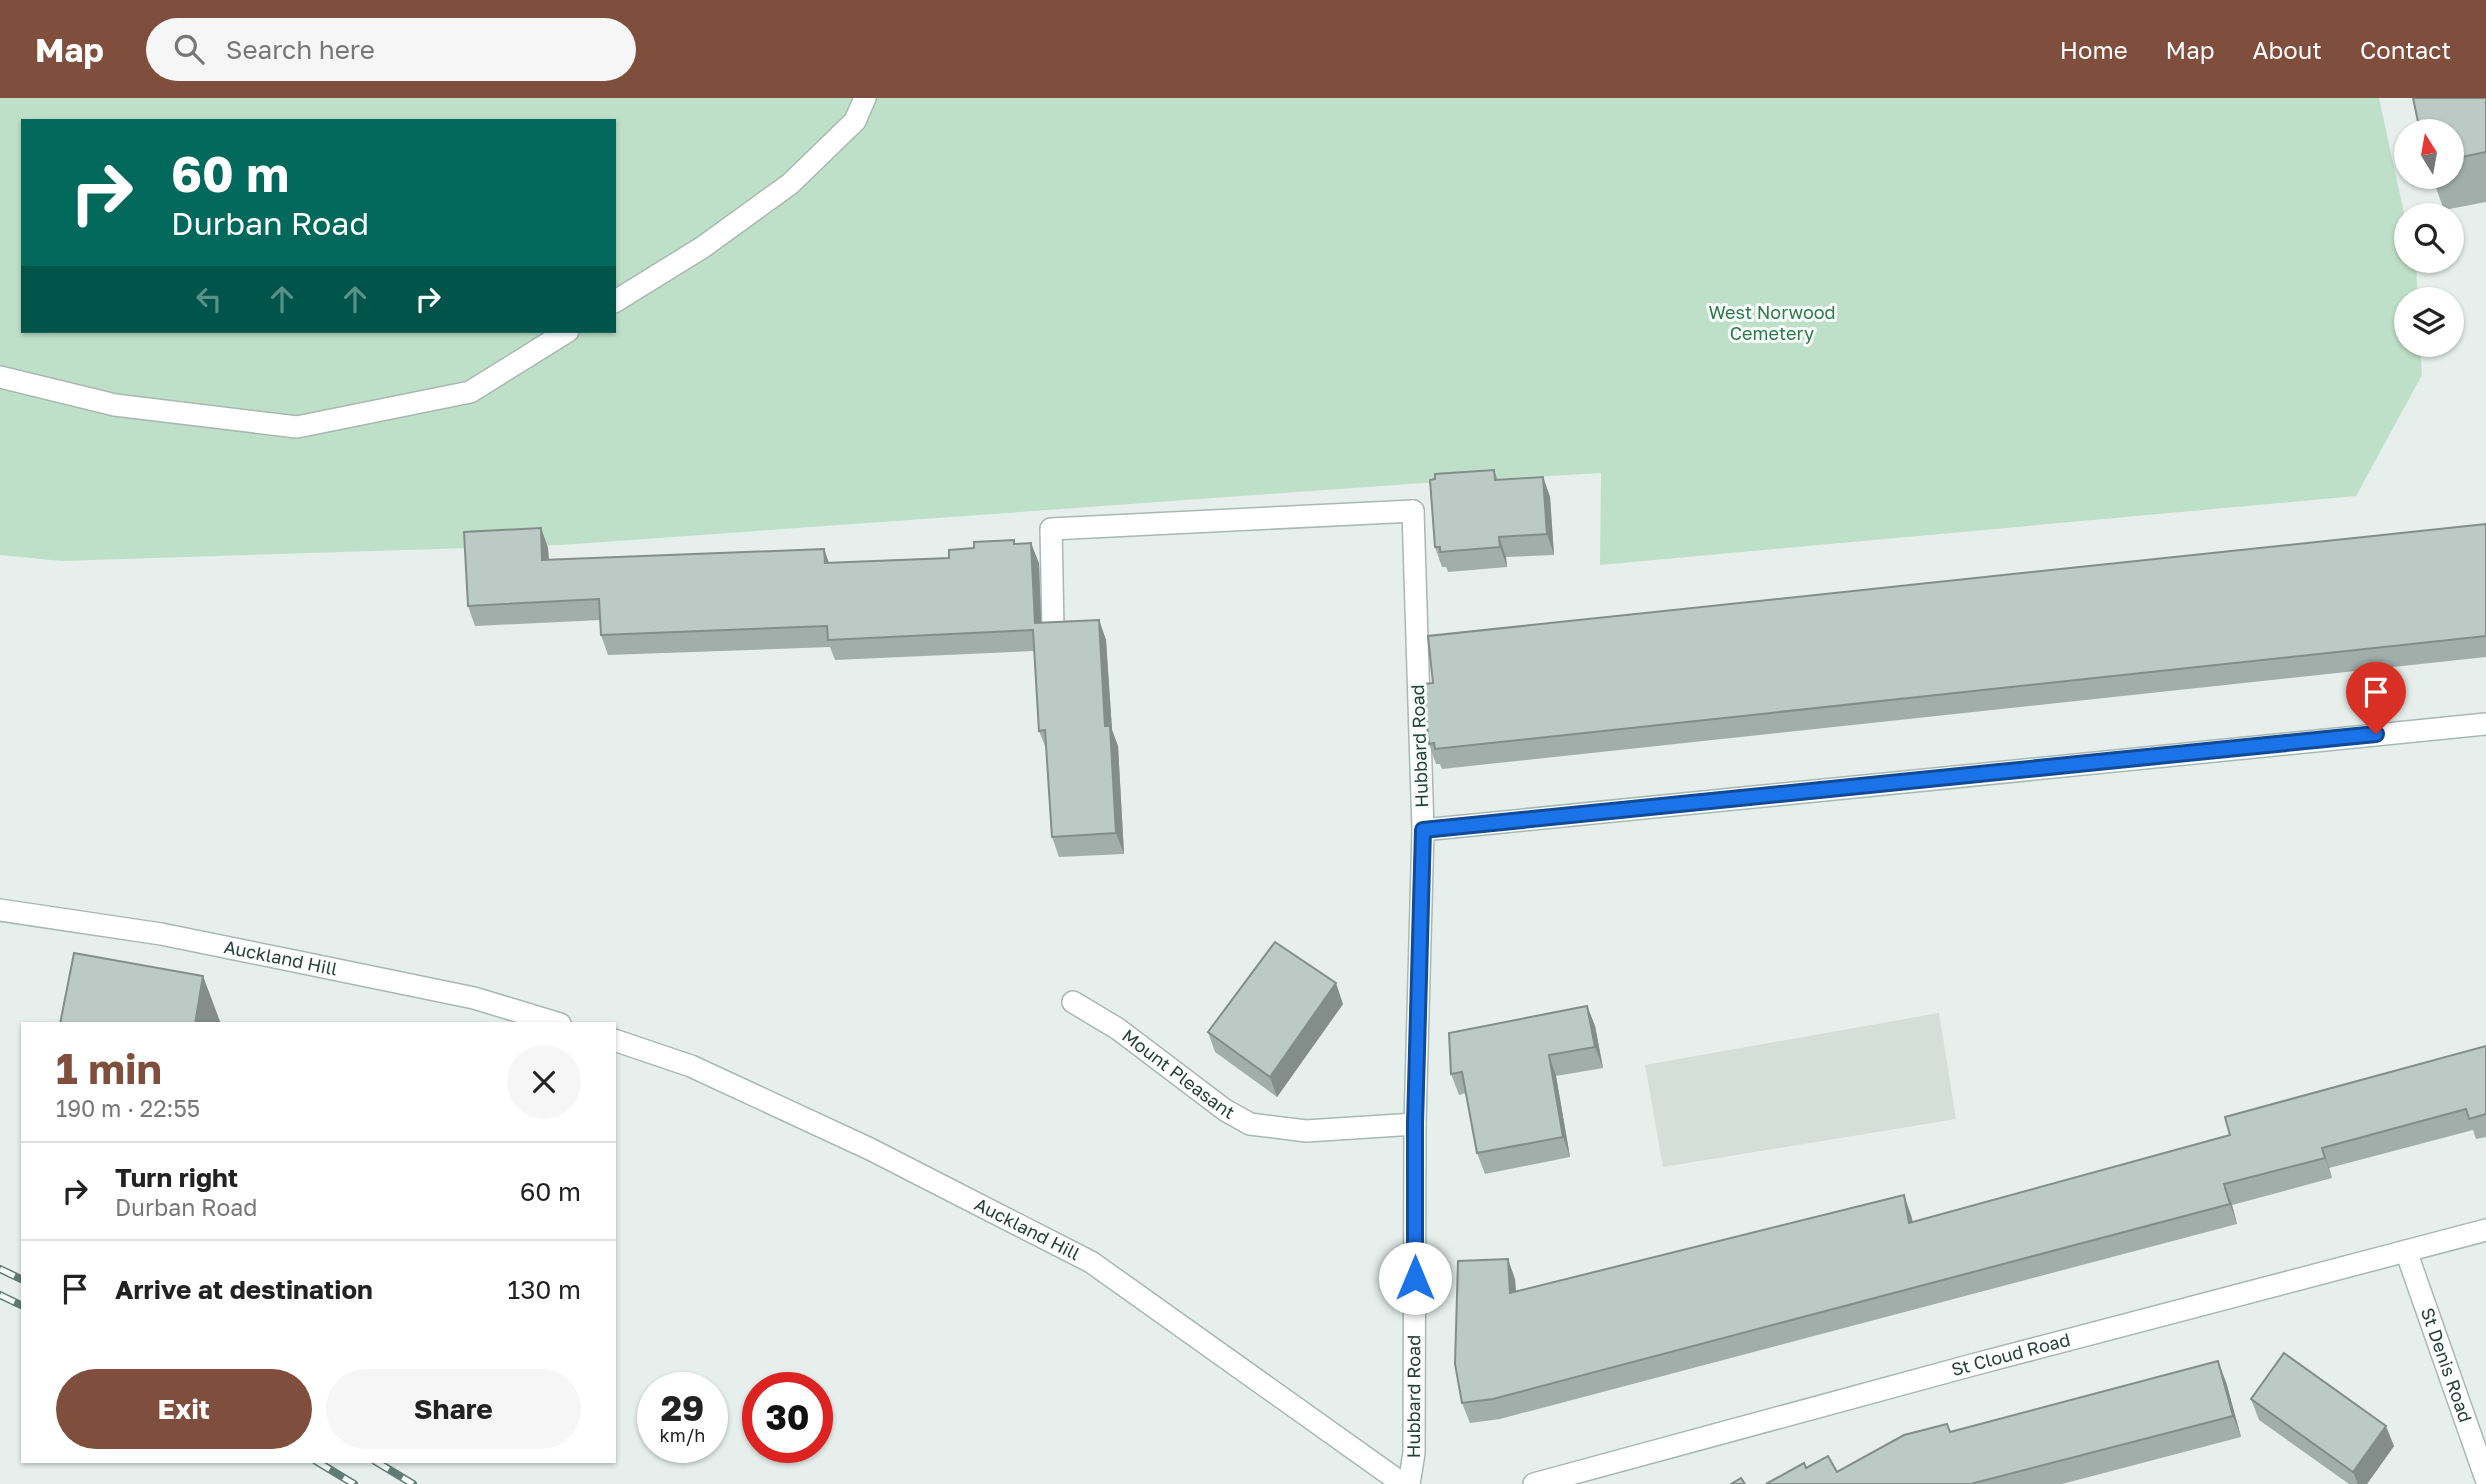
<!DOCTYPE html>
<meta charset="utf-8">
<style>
:root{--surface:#fff;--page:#f6f6f6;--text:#222;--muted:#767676;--line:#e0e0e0;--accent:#804e3d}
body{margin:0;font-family:"Golos Text",sans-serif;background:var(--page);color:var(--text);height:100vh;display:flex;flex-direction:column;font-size:26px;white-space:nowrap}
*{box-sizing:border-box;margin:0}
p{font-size:23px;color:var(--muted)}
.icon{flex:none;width:38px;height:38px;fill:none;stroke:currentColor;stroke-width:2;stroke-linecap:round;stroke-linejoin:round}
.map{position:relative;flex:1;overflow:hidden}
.side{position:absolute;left:21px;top:924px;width:595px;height:441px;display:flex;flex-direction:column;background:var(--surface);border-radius:0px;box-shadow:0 2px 5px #0004}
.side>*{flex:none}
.guide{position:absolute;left:21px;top:21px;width:595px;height:214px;border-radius:0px;box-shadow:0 2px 5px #0004;background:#00695c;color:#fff;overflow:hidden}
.needle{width:46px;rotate:349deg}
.fabs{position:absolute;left:2394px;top:21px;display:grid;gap:14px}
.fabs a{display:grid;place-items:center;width:70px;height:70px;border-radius:50%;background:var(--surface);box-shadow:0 2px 5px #0004;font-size:35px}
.speed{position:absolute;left:637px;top:1274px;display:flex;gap:14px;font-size:35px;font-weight:700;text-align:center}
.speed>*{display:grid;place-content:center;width:91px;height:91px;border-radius:50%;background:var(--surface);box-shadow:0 2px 5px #0004;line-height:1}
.speed small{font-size:18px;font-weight:400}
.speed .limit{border:10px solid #d22;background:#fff;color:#111}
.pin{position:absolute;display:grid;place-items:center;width:60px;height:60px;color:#fff;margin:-72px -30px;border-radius:50% 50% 50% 0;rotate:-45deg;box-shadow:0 0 7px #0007}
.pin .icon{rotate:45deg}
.me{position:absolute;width:77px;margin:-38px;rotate:0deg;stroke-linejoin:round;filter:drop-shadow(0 0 5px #0008)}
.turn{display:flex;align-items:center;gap:24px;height:147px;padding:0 35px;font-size:32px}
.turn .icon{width:91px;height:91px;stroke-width:2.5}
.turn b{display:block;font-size:49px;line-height:60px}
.lanes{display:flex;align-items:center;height:66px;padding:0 35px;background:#0003;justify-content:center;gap:35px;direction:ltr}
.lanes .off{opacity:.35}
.round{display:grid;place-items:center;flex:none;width:74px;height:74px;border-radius:37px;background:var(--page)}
.head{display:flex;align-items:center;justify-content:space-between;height:119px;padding:0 35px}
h1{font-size:42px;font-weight:700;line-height:52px;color:var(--accent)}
.cta{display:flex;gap:14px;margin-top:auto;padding:14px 35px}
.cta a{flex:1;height:80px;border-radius:42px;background:var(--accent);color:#fff;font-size:28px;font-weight:700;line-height:80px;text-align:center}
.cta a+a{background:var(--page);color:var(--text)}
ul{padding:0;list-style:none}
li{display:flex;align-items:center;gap:21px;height:98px;padding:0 35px;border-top:2px solid var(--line)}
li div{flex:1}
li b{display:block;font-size:26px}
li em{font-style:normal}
header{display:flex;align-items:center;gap:42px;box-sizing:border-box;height:98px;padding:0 35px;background:var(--accent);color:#fff}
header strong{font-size:33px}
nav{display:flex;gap:38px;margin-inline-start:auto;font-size:24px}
.search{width:490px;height:63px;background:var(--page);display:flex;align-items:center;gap:18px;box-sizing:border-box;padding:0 24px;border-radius:38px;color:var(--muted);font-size:26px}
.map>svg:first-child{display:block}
.built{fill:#d4dfda}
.green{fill:#bfe0c8;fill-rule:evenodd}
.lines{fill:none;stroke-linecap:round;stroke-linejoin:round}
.lane-casing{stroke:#a8b8b2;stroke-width:24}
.street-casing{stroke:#a8b8b2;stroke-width:24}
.lane{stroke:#fff;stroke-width:21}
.street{stroke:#fff;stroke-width:21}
.rail-casing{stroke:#5f7d75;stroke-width:8}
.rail{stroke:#f7fbf9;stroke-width:5;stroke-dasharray:16;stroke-linecap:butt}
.wall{fill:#a1aea9}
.shaded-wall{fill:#838d89}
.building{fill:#bbcac4;stroke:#838d89;stroke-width:2}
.route-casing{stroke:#114b97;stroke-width:18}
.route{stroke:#1a73e8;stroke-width:12}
.labels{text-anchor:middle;stroke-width:6;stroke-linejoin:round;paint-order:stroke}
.park-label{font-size:18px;fill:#2d7a4b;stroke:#f7fbf9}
.street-label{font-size:18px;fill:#24423a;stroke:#f7fbf9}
</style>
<header>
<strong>Map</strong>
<div class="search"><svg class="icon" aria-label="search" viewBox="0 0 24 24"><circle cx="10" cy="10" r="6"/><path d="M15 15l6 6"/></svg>Search here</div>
<nav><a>Home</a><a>Map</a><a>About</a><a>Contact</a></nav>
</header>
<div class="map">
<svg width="2486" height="1386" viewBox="0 0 2486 1386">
<rect width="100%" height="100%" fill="#e6efeb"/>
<path class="built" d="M1939,915L1956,1021L1663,1069L1645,967Z"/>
<path class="green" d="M0,0H2379L2406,124V163H2415L2416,168L2418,201H2406V247H2420L2422,277L2356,398L1600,467L1601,375L1409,386L561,447L62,463L0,457ZM23,23H614V233H23Z"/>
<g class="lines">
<g class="lane-casing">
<g id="lane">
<path d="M614,204L703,149L790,86L855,23L865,0"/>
<path d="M0,279L115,307L297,329L470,294L568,233"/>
<path d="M1053,530L1051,431L1413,413"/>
</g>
</g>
<g class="street-casing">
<g id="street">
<path d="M1423,732L2486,626"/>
<path id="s1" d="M0,812L161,836L299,864L474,900L560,926"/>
<path id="s2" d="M1073,904L1118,931L1225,1012L1250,1026L1306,1033L1415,1026"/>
<path id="s3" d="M614,942L691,968L870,1051L1091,1164L1403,1386"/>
<path id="s4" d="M2406,1153L2486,1381"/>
<path id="s5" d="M1409,1386L1414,1355L1415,1026L1423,732L1413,413"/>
<path id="s6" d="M1534,1386L1976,1266L2486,1132"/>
</g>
</g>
<use href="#lane" class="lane"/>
<use href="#street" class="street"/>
<g class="rail-casing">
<g id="rail">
<path d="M0,1171L23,1182"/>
<path d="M0,1197L23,1208"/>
<path d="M316,1363L354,1386"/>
<path d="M375,1363L413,1386"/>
</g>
</g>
<use href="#rail" class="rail"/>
</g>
<g class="wall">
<path d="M2486,0V104L2444,112L2432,79H2452V33Z"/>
<path d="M1494,372L1498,382L1543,379L1550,399L1554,457L1506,459L1507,469L1448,474L1446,469H1442L1435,449Z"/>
<path d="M2486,426V559L1442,671L1440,666H1436L1429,646Z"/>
<path d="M541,430L548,450L549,462L824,451L829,465L949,460L974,450L1015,446L1039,465L1041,525L1099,522L1106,542L1112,632L1118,648L1124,756L1059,759L1052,739L1047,653L1039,633L1034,553L835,562L830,549L608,557L601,537L600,522L475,528L468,508Z"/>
<path d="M1343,906L1277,999L1215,954L1208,934Z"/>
<path d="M1587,908L1595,928L1603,970L1556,978L1570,1059L1485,1076L1477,1055L1466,995L1459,997L1451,976Z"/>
<path d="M2486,948V1039L2476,1041L2473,1032L2329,1070L2332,1080L2232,1107L2237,1126L1500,1321L1470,1325L1462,1305L1515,1181L1516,1193L1911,1117L1913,1124L2230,1037Z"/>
<path d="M2226,1284L2241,1339L2062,1386H1766L1806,1370L1837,1374L1950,1334Z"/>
<path d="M2251,1301L2394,1348L2367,1386H2349L2259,1322Z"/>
</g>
<g class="shaded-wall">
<path d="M1543,379L1550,399L1554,457L1547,436Z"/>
<path d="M541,430L548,450L550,482L542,462Z"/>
<path d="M1499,439L1506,459L1507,469L1500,449Z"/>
<path d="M1031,445L1039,465L1042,545L1035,525Z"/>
<path d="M824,451L831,471L825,465Z"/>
<path d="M1099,522L1106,542L1112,632L1118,648L1124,756L1116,735L1105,628Z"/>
<path d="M203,878L221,926H195Z"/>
<path d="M1336,885L1343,906L1277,999L1270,979Z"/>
<path d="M1587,908L1595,928L1603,970L1595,949Z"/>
<path d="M1549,957L1556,978L1570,1059L1563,1039Z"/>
<path d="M2322,1050L2329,1070L2332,1080L2325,1060Z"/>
<path d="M2224,1086L2232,1107L2237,1126L2230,1106Z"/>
<path d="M1904,1097L1911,1117L1916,1146L1909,1125Z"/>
<path d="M1508,1161L1515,1181L1517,1215L1510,1195Z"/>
<path d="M2218,1263L2226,1284L2241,1339L2233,1318Z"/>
<path d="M2386,1328L2394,1348L2367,1386H2358L2353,1374Z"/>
</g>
<g class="building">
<path d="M2413,0H2486V54L2452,61V33H2420Z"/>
<path d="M1494,372L1495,382L1543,379L1547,436L1499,439L1500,449L1440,454V449H1435L1430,382L1435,381V376Z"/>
<path d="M2486,426V538L1435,651L1434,645L1429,646L1426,619L1425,586L1433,585L1428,538Z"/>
<path d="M541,430L542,462L824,451L825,465L949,460V452L974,450V444L1014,442V446L1031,445L1035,525L1099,522L1105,628H1110L1116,735L1052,739L1045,632L1039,633L1033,532L828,542L827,528L601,537L599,501L468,508L464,434Z"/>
<path d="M1275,844L1336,885L1270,979L1208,934Z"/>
<path d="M74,855L203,878L195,926H60Z"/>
<path d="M1587,908L1595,949L1549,957L1563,1039L1477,1055L1462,974L1451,976L1449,935Z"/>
<path d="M2486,948V1016L2469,1021L2466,1011L2322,1050L2325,1060L2224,1086L2230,1106L1493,1301L1462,1305L1455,1266L1458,1163L1508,1161L1510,1195L1904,1097L1909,1125L2230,1037L2225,1019Z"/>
<path d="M2284,1255L2386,1328L2353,1374L2251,1301Z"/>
<path d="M2218,1263L2233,1318L1974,1385L1975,1386H1766L1804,1365L1806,1370L1828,1358L1837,1374L1904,1337L1947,1326L1950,1334Z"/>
<path d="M1741,1380L1745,1386H1731Z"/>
</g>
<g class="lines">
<g class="route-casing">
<path id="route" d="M1415,1180V1026L1423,732L2376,636"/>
</g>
<use href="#route" class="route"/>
</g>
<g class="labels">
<g class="park-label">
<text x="1772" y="221">West Norwood<tspan x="1772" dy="21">Cemetery</tspan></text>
</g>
<g class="street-label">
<text transform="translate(1420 648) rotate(-92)" y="6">Hubbard Road</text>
<text dy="6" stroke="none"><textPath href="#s1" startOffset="285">Auckland Hill</textPath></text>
<text dy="6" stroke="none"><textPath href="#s2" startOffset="128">Mount Pleasant</textPath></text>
<text dy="6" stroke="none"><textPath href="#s3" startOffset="455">Auckland Hill</textPath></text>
<text dy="6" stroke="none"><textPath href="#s6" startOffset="494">St Cloud Road</textPath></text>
<text dy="6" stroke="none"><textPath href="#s4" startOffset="121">St Denis Road</textPath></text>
<text dy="6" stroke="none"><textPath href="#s5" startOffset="88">Hubbard Road</textPath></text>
</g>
</g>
</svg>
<div class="fabs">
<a><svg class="needle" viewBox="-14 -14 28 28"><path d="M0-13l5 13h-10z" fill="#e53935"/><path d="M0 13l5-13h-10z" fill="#767676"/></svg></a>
<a><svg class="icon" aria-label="search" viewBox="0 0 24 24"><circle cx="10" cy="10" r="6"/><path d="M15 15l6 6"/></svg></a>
<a><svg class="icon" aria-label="layers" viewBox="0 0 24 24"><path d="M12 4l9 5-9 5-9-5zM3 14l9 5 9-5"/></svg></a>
</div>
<div class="speed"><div>29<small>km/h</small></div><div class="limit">30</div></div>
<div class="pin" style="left:2376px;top:636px;background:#d93025"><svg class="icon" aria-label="arrive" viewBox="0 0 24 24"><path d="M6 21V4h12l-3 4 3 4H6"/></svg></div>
<svg class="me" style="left:1415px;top:1180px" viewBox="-20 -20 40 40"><circle r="19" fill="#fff"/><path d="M0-13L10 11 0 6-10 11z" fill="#1a73e8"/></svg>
<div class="guide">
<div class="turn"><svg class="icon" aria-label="right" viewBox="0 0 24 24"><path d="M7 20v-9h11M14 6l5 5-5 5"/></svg><div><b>60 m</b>Durban Road</div></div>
<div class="lanes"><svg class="icon off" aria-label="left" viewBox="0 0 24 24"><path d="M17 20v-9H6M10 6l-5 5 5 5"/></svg><svg class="icon off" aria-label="ahead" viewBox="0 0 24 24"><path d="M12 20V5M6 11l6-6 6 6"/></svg><svg class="icon off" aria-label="ahead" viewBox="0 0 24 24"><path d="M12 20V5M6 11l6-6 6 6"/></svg><svg class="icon" aria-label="right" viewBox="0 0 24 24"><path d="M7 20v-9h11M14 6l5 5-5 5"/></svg></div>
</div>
<section class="side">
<div class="head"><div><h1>1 min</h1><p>190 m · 22:55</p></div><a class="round"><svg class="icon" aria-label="close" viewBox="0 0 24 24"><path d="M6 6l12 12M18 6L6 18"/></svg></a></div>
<ul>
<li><svg class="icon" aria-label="right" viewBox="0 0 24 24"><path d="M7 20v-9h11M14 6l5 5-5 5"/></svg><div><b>Turn right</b><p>Durban Road</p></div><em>60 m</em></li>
<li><svg class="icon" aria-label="arrive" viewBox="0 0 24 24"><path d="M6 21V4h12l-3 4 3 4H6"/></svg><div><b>Arrive at destination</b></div><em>130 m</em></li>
</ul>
<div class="cta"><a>Exit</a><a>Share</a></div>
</section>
</div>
